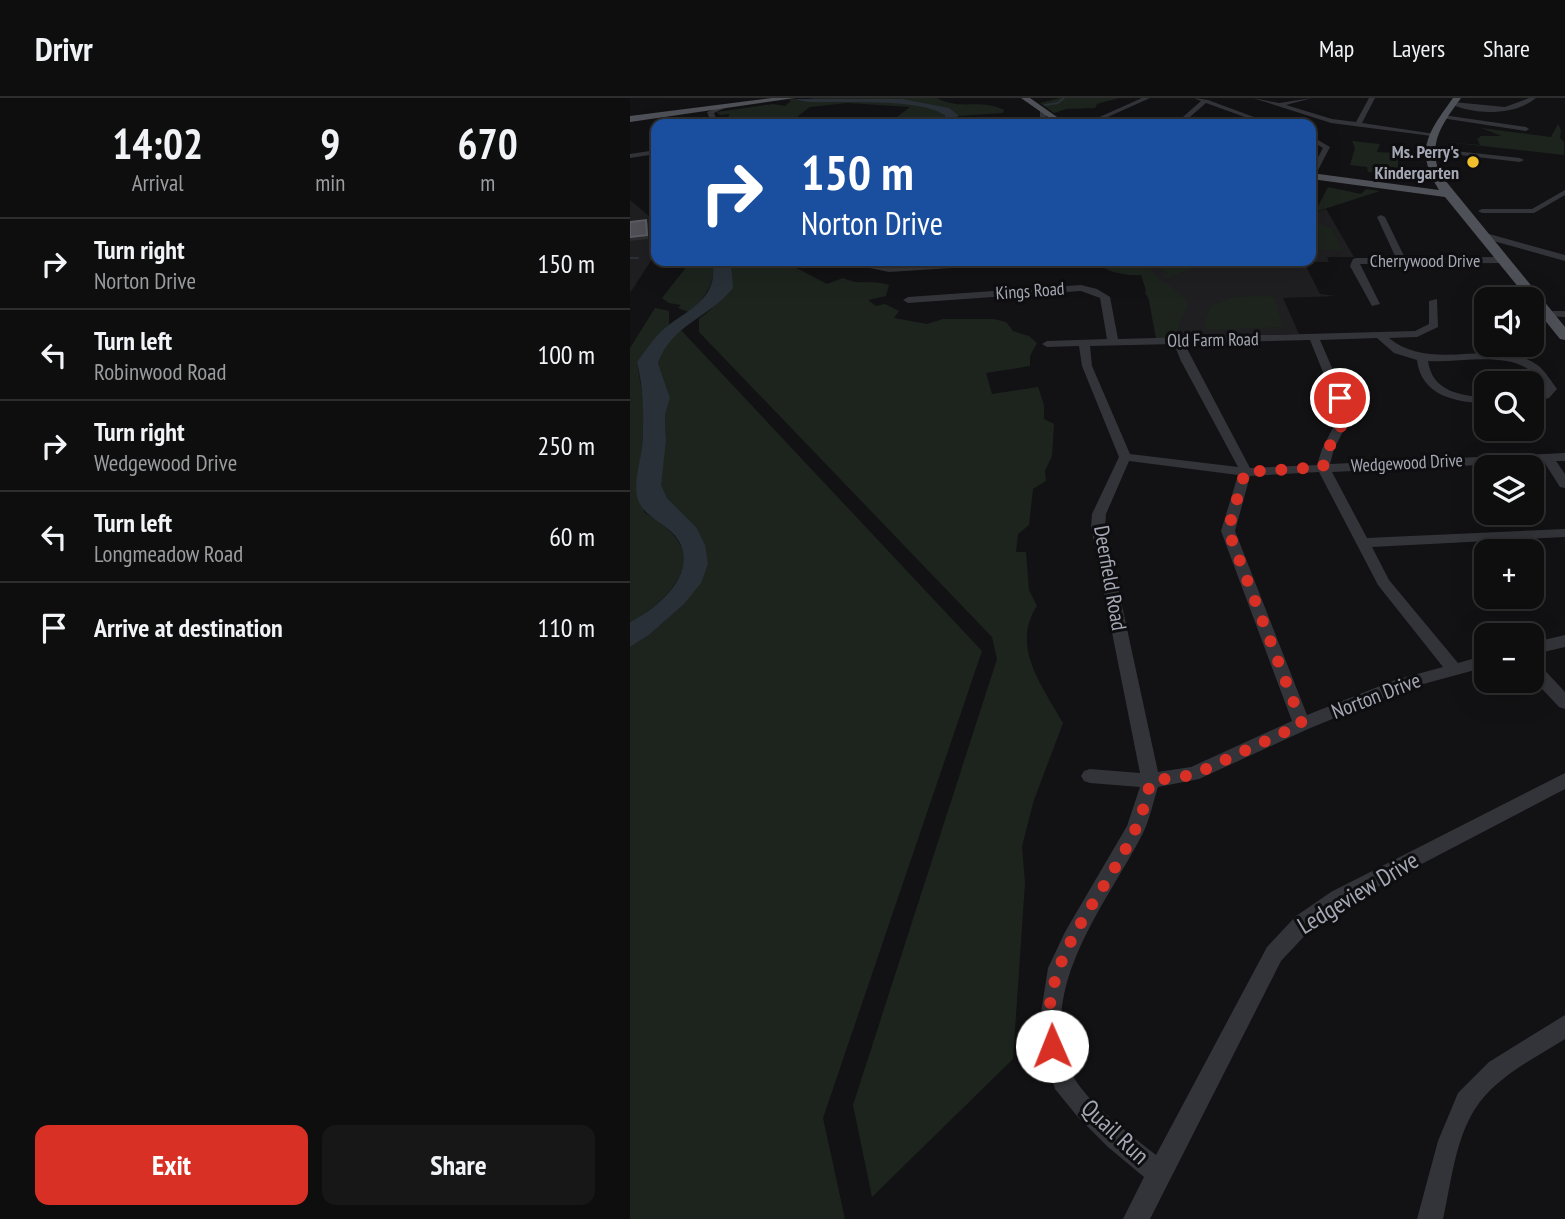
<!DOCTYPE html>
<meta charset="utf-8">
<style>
:root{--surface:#0e0e0f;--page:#171718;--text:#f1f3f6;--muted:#9b9c9e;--line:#2e2e2f;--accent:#d93025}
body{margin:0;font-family:"PT Sans Narrow",sans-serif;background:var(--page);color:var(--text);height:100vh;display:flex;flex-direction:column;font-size:26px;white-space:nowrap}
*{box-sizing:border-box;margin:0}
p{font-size:23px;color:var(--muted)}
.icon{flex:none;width:38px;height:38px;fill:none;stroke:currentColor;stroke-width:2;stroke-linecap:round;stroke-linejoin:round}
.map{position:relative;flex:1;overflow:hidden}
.details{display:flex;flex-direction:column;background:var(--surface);width:630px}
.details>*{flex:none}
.hud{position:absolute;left:21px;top:21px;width:665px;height:147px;border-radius:14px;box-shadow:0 7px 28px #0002,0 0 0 2px var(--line);background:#1a4fa0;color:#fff;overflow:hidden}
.controls{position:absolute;left:844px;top:189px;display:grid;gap:14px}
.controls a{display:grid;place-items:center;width:70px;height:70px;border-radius:14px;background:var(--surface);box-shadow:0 7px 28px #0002,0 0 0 2px var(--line);font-size:35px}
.pin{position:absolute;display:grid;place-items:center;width:60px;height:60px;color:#fff;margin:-30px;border:4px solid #fff;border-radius:50%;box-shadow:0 2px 7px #0007}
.me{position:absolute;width:77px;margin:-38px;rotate:359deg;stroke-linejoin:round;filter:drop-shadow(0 0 5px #0008)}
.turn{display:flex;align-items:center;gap:24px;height:147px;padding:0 35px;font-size:32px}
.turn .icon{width:91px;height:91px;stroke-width:2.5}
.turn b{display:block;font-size:49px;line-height:60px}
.eta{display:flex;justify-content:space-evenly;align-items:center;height:119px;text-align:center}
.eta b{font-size:42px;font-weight:800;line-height:49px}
.cta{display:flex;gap:14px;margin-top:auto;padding:14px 35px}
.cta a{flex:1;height:80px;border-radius:14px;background:var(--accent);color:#fff;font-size:28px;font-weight:800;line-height:80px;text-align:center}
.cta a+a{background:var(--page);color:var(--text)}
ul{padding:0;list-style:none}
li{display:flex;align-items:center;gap:21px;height:91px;padding:0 35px;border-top:2px solid var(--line)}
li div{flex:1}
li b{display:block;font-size:26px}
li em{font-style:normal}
header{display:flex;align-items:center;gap:42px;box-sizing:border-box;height:98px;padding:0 35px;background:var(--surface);border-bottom:2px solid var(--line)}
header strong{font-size:33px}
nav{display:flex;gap:38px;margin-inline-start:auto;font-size:24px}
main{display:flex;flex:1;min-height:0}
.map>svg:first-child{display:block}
.built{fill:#1f1e21}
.green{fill:#1d241e}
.water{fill:#293037}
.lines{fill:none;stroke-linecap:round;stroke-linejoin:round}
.stream{stroke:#293037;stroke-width:2}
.minor{fill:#333439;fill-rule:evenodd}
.major{fill:#4f5158;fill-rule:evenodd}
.shaded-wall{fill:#2c2c2f}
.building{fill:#4f4f55;stroke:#5c5d64;stroke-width:2}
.route{stroke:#d93025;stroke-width:12;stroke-dasharray:0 21.6}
.poi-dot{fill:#f0bf2e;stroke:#0e0d0f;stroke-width:2.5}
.labels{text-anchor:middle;stroke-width:6;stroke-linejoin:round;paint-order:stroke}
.far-poi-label{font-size:18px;font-weight:bold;fill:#a4a8b4;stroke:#0e0d0f;text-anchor:end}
.far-street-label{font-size:18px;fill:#a4a8b4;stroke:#0e0d0f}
.street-label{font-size:21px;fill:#a4a8b4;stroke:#0e0d0f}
.near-street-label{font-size:24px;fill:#a4a8b4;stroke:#0e0d0f}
</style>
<header>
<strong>Drivr</strong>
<nav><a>Map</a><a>Layers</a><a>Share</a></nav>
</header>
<main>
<section class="details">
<div class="eta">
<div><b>14:02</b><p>Arrival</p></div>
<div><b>9</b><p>min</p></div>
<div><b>670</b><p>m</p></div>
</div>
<ul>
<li><svg class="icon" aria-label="right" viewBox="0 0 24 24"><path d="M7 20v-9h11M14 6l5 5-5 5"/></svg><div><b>Turn right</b><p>Norton Drive</p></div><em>150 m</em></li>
<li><svg class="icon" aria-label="left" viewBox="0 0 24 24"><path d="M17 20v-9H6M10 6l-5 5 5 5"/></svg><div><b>Turn left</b><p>Robinwood Road</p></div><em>100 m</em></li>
<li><svg class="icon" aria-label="right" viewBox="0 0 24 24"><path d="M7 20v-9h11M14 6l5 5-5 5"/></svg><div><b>Turn right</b><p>Wedgewood Drive</p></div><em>250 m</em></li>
<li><svg class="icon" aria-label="left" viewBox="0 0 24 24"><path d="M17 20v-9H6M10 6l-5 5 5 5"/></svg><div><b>Turn left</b><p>Longmeadow Road</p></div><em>60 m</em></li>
<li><svg class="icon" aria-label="arrive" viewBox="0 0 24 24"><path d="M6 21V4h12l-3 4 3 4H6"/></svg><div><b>Arrive at destination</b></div><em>110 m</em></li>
</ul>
<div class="cta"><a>Exit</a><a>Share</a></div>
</section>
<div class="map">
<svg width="935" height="1121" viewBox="0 0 935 1121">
<rect width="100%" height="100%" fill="#121214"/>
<g class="built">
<path d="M0,102L26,124V155L0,195Z"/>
<path d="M696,111L724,159H697L699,164H674L690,196L706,198L653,200L669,236L526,240L519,202L515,195L520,170L540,163H681V116Z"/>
</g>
<g class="green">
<path d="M178,0H307C331,13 350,0 374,12L373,15L328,18C298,0 217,8 178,0Z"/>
<path d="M430,0H489L467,6L465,10L436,11L424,15L410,5Z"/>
<path d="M163,1L177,4H271L309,11L315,19L286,26H258L280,9L217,5L180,9L167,19L145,26H98L99,16L90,17L87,14L143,6L155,8L161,3L158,2Z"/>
<path d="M928,26L931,32L930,40L934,44V57L816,44L850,47L847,41L851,38H872L851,30L921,39Z"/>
<path d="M722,43L750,46L747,54L768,55V68L771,69L766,76L738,74L737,69L720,67L725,50Z"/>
<path d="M698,89L731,96L736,91L750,93L685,114Z"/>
<path d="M681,127H693L702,131L712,153L681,151Z"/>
<path d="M61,163H82C87,186 75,197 61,215L48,210L51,207L39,205L32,200Z"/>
<path d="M101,163H153L197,186L213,180C229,188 242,181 259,187L256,198L238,202L246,208L255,206L269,213L264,220L297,226L313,221H364L376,224L383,233L399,238L407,245L400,258V268L356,275L362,296L408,289L414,307V321L424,326L422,358L415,373L416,383L403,391L399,427L388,436L386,454H396L399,492L407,508C380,548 413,589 433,625L404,702L392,748L395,785L383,961L242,1099L223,1007L367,561L362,539L69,234V221C88,207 107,188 101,163Z"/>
<path d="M493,163C516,163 548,157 570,167L538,180L532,178L538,175L525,168L520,170C530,186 548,189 558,206L544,240H526L519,202L511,177C499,178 482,175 472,169Z"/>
<path d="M634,197L644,199L653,229L577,232L574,224L581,208L604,199Z"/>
<path d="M25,210L39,213V227L7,264L14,307L12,349L14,414C26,422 39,430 48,443C70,474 25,512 0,524V250Z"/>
<path d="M50,231L352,553L193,1020L215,1121H0V549L19,537L53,507L66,429L37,400L30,386L36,343L35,317L40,300L28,265L33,250Z"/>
</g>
<g class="water">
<path d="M163,1H272L319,10L328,17L327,26H315V18C296,0 208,5 177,4Z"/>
<path d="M82,163H101L103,190C78,221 42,226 28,265L40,300L35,317L36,343L31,387L37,400L66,429L75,447L78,466L71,485L53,507L19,537L0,549V524C26,511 66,479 50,445C40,425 12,421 7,398C4,384 10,364 12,350C14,320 14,293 7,264C17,251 26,236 40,226C64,209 89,197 82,163Z"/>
</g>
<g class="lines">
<g class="stream">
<path d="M415,7L428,5L434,0"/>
<path d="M0,160H8"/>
<path d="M23,160H26"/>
</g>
<g class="minor">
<path d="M512,0H520L462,26H454Z"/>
<path d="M564,0L578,2L643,26H634L576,5L552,26H545L571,3Z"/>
<path d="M623,0L649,5L682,0L656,7L702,21L726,24L739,0H745L732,25L805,36L802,38L701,25Z"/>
<path d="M899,0H906C884,18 845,17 820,6L823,4L875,9Z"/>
<path d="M92,8L97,9L84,15L88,26H82L77,14Z"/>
<path d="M413,10L416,12V20L421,26H415L410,20V12Z"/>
<path d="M813,17L896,29L899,31L896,33L811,20Z"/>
<path d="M681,38L700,49L685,78L681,80V72L693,50L681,43Z"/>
<path d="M797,50L890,60L894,62L890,64L795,53Z"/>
<path d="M26,52V56L0,60V56Z"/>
<path d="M935,92V97L904,115H852L848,113L852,111H902Z"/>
<path d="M751,117L755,119L775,160L872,159L876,162L872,165L730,166L750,206L742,208L720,168L723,161L726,160H766L747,119Z"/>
<path d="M852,134L935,157V163L849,139L848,137Z"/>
<path d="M231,163L259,168L345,163H387L383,166L259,174L240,170Z"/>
<path d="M451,187L467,191L480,199L488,241L785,233L799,226V203L807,201L808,229L787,239L759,240C804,277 869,236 910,269C916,275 922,284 927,291L919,300L901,304V298L911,295L915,291C911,285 907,278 901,273C874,253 830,265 798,263C802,293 830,298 856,299V305C825,305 791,297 787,262L764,255L747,240L690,242L722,316L704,351L700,366L935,355V363H926L935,376V390L930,389L914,364L702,374L737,440L935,431V439L742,449L759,482L828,565L856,557V569L775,591L678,631L569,681L528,689C523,704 520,721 513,735C477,806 403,892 442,976C455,1003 502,1038 526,1057L637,849L666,818L701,794L935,675V691L715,806L680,832L651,863L520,1121H493L514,1079L478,1049L447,1018L425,991L408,934L418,870L435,834L497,728L510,689L460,685L454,683L451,678L454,673L460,671L510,675L461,429L462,416L489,359L452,268L449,248L417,249L412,246L417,243L477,241L470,200L451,193L278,205L273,202L278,199ZM680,242L710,316L692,351L687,367L620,370L554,245ZM544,246L551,263L608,369L500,356L462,268L460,248ZM499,363L608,377L591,433L662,623L561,669L528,674L475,429L476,416ZM689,374L748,487L813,569L765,582L677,617L605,433L620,378Z"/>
<path d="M917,213H935V219L914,218L912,216Z"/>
<path d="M935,537V549L901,557V545Z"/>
<path d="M901,562L907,564L935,594V611L929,609L901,579Z"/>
<path d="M935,917V941C905,960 865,979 845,1011C825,1042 821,1086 813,1121H787L808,1043L828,995L859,964Z"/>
</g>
<g class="major">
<path d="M142,0H165L0,24V18Z"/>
<path d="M391,0H400L437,26H428Z"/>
<path d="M823,0H831C813,25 797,45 810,76L935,229V242L930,241L901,205V201H898L815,99L681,81V75L809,92C784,52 798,35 823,0Z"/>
</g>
</g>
<path class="shaded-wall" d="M16,122L18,126V141L0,143V139Z"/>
<path class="building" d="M16,122L17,137L0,139V124Z"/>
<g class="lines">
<path class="route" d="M422,948C404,865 476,799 506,730C513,716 516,699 521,683L563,677L672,626L598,432L615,374L693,369L698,351L715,321L716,316L710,300"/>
</g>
<circle class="poi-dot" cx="843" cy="64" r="7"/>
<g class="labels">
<g class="far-poi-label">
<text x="829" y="60">Ms. Perry's<tspan x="829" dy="21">Kindergarten</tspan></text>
</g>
<g class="far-street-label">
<text x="795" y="169">Cherrywood Drive</text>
<text transform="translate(400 193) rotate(-4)" y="6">Kings Road</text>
<text transform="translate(583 242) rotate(-1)" y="6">Old Farm Road</text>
<text transform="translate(777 365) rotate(-3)" y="6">Wedgewood Drive</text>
</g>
<g class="street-label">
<text transform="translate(480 480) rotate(80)" y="7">Deerfield Road</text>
<text transform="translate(746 598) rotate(-21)" y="7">Norton Drive</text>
</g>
<g class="near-street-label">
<text transform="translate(728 795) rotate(-31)" y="8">Ledgeview Drive</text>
<text transform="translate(485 1034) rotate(43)" y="8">Quail Run</text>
</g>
</g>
</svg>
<div class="controls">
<a><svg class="icon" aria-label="sound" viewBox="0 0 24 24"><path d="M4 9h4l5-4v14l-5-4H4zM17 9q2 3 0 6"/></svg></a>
<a><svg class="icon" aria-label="search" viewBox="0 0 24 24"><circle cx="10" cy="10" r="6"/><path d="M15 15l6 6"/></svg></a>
<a><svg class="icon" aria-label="layers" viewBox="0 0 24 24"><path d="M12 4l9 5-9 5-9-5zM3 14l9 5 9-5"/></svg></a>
<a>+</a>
<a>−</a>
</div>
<div class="pin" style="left:710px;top:300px;background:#d93025"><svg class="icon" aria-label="arrive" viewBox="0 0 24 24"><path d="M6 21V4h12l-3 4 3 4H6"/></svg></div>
<svg class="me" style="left:422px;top:948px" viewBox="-20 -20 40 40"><circle r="19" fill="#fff"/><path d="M0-13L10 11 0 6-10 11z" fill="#d93025"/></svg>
<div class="hud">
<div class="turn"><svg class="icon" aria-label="right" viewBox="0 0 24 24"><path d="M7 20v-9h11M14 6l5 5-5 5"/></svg><div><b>150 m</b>Norton Drive</div></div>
</div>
</div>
</main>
